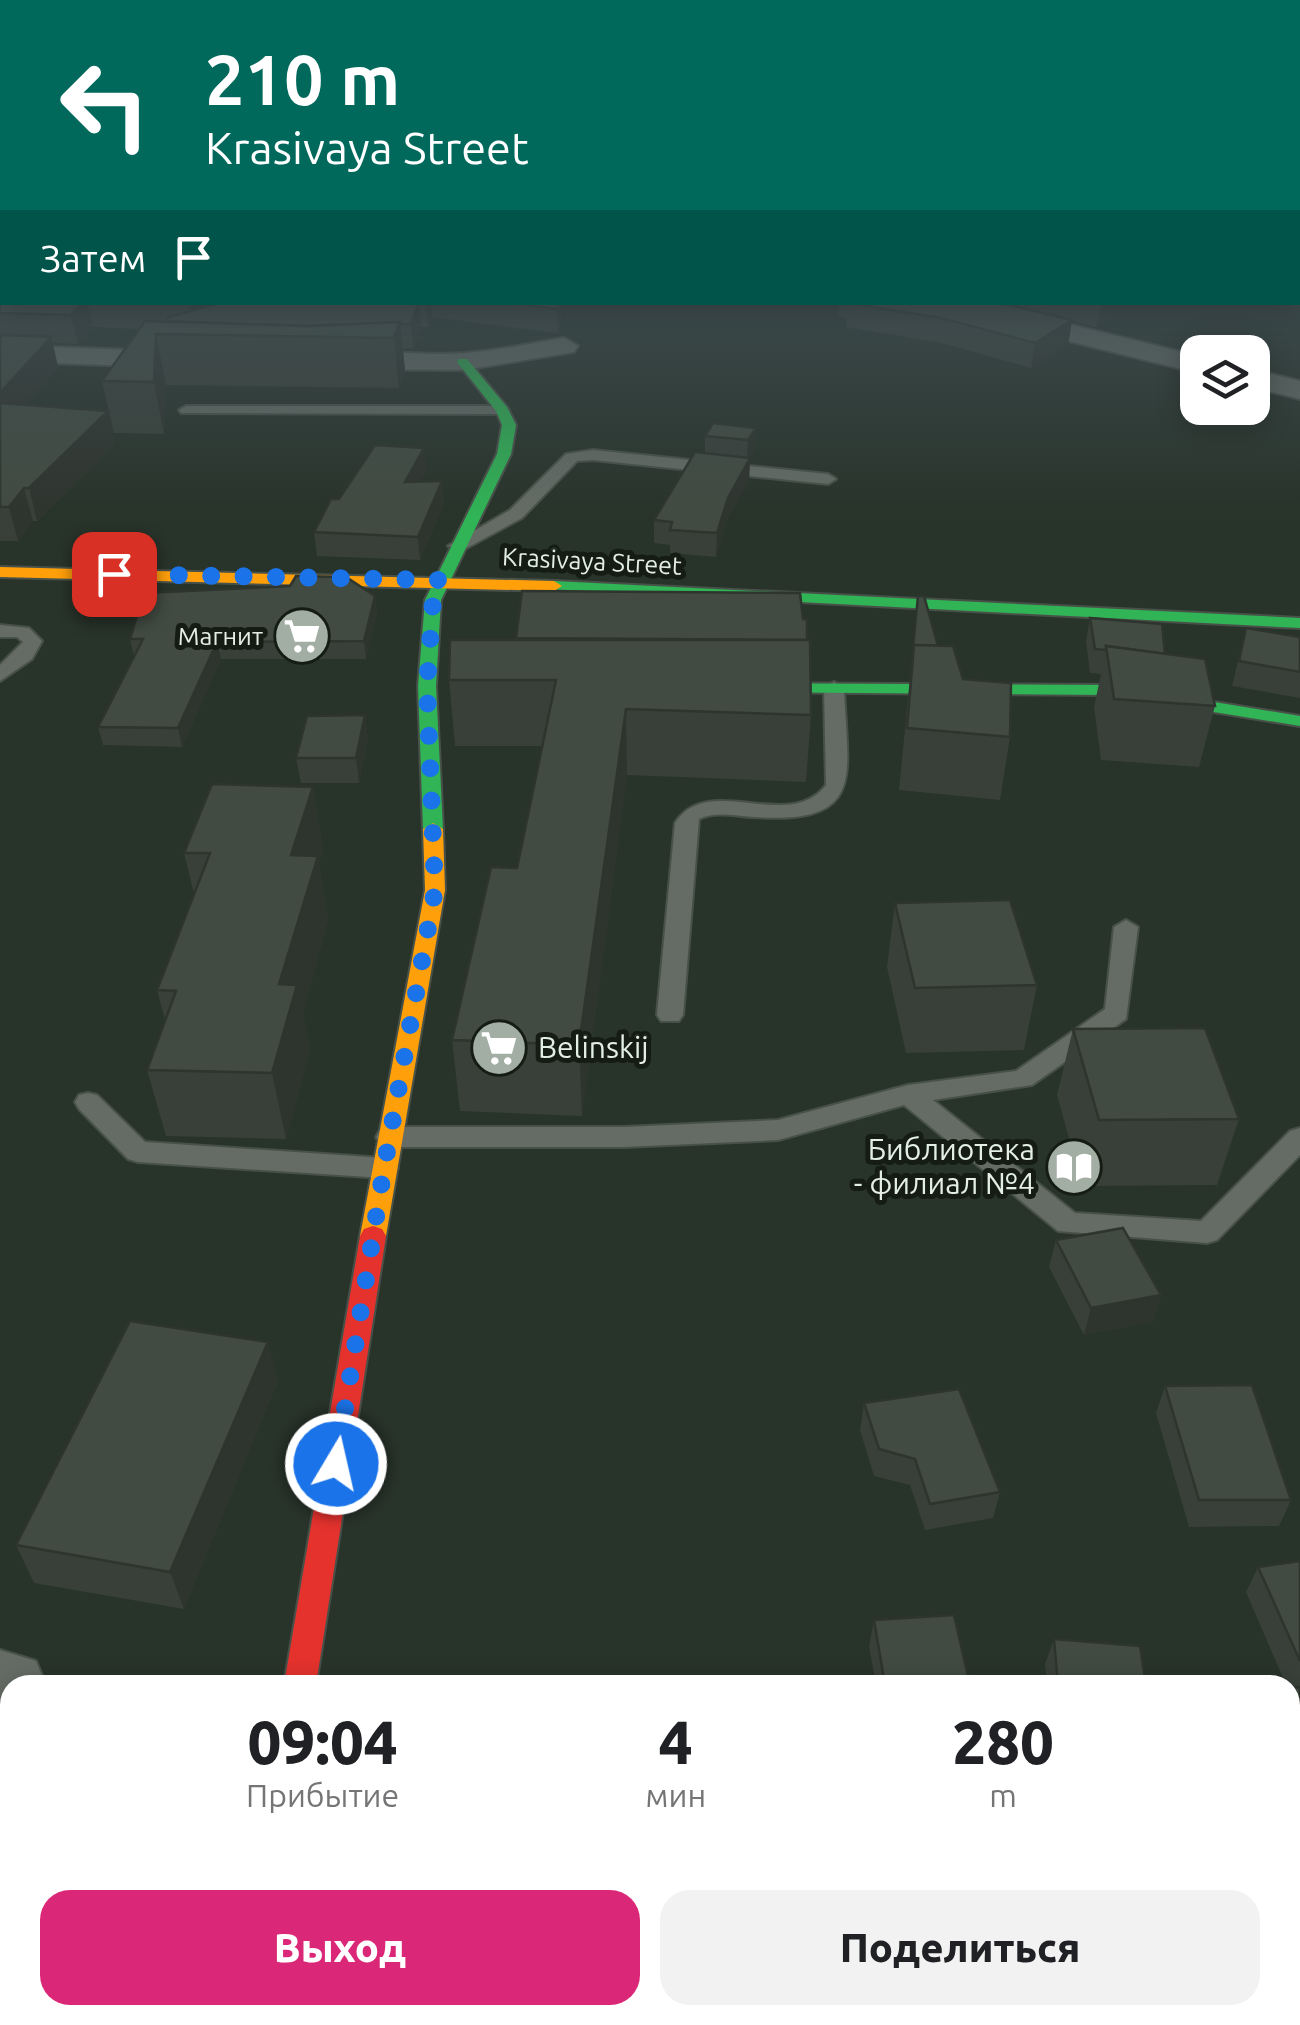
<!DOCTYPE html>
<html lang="ru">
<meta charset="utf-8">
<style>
:root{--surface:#fff;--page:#f2f2f2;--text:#202124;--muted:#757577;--accent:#db2777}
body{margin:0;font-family:Ubuntu,sans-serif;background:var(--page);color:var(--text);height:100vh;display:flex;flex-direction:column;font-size:38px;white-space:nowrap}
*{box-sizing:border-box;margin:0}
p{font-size:32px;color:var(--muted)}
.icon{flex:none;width:55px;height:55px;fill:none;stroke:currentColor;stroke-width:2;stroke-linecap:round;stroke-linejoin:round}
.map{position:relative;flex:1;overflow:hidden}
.side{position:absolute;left:0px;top:1675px;width:1300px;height:350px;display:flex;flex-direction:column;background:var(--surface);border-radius:30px 30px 0 0;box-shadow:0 5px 25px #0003}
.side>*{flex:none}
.hud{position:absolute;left:0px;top:0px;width:1300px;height:305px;box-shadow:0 5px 25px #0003;background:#00695c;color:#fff;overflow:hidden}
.controls{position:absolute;left:1180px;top:335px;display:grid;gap:20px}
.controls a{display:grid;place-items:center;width:90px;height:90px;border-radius:20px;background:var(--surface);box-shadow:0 5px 25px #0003;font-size:50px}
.pin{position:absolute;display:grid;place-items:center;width:85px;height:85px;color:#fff;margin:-42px;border-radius:20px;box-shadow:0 5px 15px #0006}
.me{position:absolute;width:110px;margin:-55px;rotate:9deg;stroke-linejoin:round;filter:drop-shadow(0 0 8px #0008)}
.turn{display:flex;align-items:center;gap:35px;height:210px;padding:0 40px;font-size:45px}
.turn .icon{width:130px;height:130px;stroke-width:2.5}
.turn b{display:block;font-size:70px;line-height:85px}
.then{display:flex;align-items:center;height:95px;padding:0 40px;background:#0003;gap:20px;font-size:38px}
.eta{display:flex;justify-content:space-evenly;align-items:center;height:170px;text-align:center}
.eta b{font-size:60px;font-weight:800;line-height:70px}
.primary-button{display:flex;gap:20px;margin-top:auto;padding:20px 40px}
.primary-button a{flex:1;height:115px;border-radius:30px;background:var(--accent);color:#fff;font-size:40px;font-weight:800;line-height:115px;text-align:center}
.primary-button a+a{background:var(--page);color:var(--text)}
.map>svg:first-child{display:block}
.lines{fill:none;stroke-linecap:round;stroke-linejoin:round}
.river{fill:#360915;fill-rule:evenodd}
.lane-casing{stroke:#485149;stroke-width:4}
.street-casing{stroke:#485149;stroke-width:4}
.fast-casing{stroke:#485149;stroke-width:4}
.slow-casing{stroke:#485149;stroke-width:4}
.jam-casing{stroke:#485149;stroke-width:4}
.lane{fill:#646c65;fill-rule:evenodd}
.street{fill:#646c65;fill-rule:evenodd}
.fast{fill:#30b455;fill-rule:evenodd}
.slow{fill:#ff9f0a;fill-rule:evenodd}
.jam{fill:#e5322d;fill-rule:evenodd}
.wall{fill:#384039}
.shaded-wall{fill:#2e342e}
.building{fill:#414b42;stroke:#2e342e;stroke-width:2.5}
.route{stroke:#1a73e8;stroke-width:18;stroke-dasharray:0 32.4}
.labels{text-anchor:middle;stroke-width:10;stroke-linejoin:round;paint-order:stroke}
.far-street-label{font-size:25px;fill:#e3efe4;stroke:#141c14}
.far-poi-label{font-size:25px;fill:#e3efe4;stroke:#141c14;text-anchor:end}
.poi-label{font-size:30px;fill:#e3efe4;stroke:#141c14;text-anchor:start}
</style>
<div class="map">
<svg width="1300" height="2025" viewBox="0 0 1300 2025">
<rect width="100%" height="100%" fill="#28332a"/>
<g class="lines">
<rect class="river" x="1298" y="251" width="2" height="24"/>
<g class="lane-casing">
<g id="lane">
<path d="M186,406H502L509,410L502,414L181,413L179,410Z"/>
<path d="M593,450L828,474L836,479L828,484L593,460L577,461L522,518L463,550L448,546L510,510L566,454Z"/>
<path d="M0,625L29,628L42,641L32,659L0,681V665L23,642L17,637H0Z"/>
<path d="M834,682L844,688C847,775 868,825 753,817C736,816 715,811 699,819L683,1015L679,1021H661L657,1015L675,823C708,771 789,834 826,785L824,688Z"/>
<path d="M1126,920L1138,927L1126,1019L1032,1085L933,1100L1075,1213L1201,1221L1290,1131L1300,1128V1155L1217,1240L1207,1243L1058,1231L904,1105L778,1140L624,1147H390L380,1144L376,1137L380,1130L390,1127H624L778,1120L908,1085L1016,1071L1105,1009L1114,927Z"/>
<path d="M88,1093L97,1095L145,1142L384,1158L394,1161L398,1168L394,1175L384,1178L138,1162L128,1159L79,1109L75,1102L79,1095Z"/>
</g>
</g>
<g class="street-casing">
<g id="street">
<path d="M931,302H978L1198,356V373L935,308Z"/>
<path d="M564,338L578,346L574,352L463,370L325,369L321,363L325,357C371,346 418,357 464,353C497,351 531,343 564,338Z"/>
<path d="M0,345L185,352L195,354L199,360L195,366L185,368L0,361Z"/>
<path d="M1252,369L1300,381V399L1252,387Z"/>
<path d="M0,1650L36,1661L46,1685H10V1721L0,1720Z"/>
<path d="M1290,1838L1300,1839V1917L1290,1916Z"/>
<path d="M190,2015H274L272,2025H188Z"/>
</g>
</g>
<g class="fast-casing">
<g id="fast">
<path d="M459,359H467L507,407L516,425L511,454L441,600L436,686L443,829L433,835L423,829L418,686L425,600L497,454L502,425L496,411L457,362Z"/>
<path d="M554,581L1300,618V628L548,589V583Z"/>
<path d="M735,683L1110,685L1300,716V726L1110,695L729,692V684Z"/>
</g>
</g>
<g class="slow-casing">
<g id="slow">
<path d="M0,567L554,581L562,586L554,591L0,577Z"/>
<path d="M433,823L443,829L445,890L386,1236L382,1243L373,1246L364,1243L360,1236L425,890L423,829Z"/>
</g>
</g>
<g class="jam-casing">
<path id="jam" d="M373,1226L382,1229L386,1236L316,1685H284L360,1236L364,1229Z"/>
</g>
<use href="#lane" class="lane"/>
<use href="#street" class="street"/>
<use href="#fast" class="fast"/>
<use href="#slow" class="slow"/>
<use href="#jam" class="jam"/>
</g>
<g class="wall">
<path d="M0,233L2,302H560L561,323L558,333L432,317L428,327H421L413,348L403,349L405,371L399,388L166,385L164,434L114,433L102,381L139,329L93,327L78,344L53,343L58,367L25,405L108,411L115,443L37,521H33L18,541H0Z"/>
<path d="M825,302H1135L1096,327L1072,321L1068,345L1031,368L938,342L846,327L847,318L838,316L839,305Z"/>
<path d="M756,428L755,450L750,458L749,480L727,520L716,557L670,553V545L654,543V520L705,453V436Z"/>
<path d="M427,470L420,481H442L444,504L420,560L317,556L314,532L339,499Z"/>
<path d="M522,591L811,715L806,782L627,775L582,1116L460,1111L452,1040L517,868L542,746H455L449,680L516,640Z"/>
<path d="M375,596L377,613L366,659H221L182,747L103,745L98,727L134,656L130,639Z"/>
<path d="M918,596L938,646L1010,737L1000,800L899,790Z"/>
<path d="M1090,618L1165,654L1215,706L1199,767L1101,760L1094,707L1101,674L1090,673L1086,642Z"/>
<path d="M1246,628L1300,637V698L1232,686Z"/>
<path d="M365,715L368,740L359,783H301L296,758Z"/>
<path d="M313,787L323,850L319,863L328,920L303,1013L310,1050L286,1139L166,1136L147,1070L165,1020L157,990L194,894L184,853Z"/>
<path d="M895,903L1037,985L1024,1050L906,1053L887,967Z"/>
<path d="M1073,1029L1239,1119L1217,1185L1082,1186L1057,1095Z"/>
<path d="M1056,1240L1161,1295L1153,1322L1084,1335L1049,1267Z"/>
<path d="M268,1342L278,1381L184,1609L34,1583L16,1545Z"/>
<path d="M1165,1386L1291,1500L1279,1526L1189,1527L1156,1413Z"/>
<path d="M864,1403L1000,1492L993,1518L925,1530L910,1485L874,1476L860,1430Z"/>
<path d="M1300,1561V1806L1290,1807V1685H1286L1246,1592L1258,1567Z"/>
<path d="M874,1620L970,1685H876L869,1646Z"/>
<path d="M1054,1639L1146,1685H1047L1045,1664Z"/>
<path d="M1299,1941L1300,2025H1051V2015H1290L1297,1944Z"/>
<path d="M529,2015H980L538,2024L530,2023Z"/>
</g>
<g class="shaded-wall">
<path d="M82,302H87L93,327L78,344L71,315Z"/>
<path d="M236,302L192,324L188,303Z"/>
<path d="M431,302L432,317L428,327L426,303Z"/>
<path d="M559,302L561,323L558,333L557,309Z"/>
<path d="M1101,302H1135L1096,327Z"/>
<path d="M419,303L421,327L413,348L411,324Z"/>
<path d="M1072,320L1068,345L1031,368L1035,343Z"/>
<path d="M400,322L405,371L399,388L394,338Z"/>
<path d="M156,334L166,385L164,434L154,382Z"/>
<path d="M51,337L58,367L0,434V393Z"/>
<path d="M108,411L115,443L37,521L29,488Z"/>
<path d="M756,428L755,450L750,458L749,480L727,520L716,557L717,533L728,498L747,462L748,440Z"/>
<path d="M424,448L427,470L407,504L405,482Z"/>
<path d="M442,481L444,504L420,560L418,537Z"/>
<path d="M24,488L33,521L18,541L9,507Z"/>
<path d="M375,596L377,613L366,659L364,641Z"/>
<path d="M217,642L221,659L182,747L178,728Z"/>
<path d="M626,709L627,775L582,1116L579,1045Z"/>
<path d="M365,715L368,740L359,783L356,758Z"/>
<path d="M313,787L323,850L319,863L328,920L303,1013L310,1050L286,1139L272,1073L291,855Z"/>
<path d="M1161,1295L1153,1322L1084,1335L1091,1308Z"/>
<path d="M268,1342L278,1381L184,1609L170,1572Z"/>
<path d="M10,1840V1897L3,1912L0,1907V1863Z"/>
<path d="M453,2015H462L460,2025H451Z"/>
</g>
<g class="building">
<path d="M0,233H2V302H82L71,315L0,313Z"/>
<path d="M223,302H426L419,303L411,324H399L400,322L308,326L166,321L169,317Z"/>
<path d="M504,302H559L557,309Z"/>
<path d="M849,302H997L1072,320L1035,343L941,318L848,303Z"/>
<path d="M145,321L308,326L400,322L394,338L156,334L154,382L102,381Z"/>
<path d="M0,335L51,337L0,393Z"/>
<path d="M0,403L108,411L29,488H24L9,507H0Z"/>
<path d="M713,423L756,428L748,440L705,436Z"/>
<path d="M375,445L424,448L405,482L442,481L418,537L314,532L331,499H339Z"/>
<path d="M695,452L750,458L728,498L717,533L670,530L672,522L654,520Z"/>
<path d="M296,576L346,577L375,596L364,641L217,642L178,728L98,727L143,639H130L144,593L290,586Z"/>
<path d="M522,591L800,593L803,619H807V640L516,638Z"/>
<path d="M918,596H924L938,646L914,645L913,648Z"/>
<path d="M1090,618L1162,624L1165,654L1106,646V650L1095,649Z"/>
<path d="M1246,628L1300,637V672L1239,661Z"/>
<path d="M450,640H810L811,715L626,709L579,1045L452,1040L491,867L517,868L556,680H449Z"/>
<path d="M914,645L953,646L963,679L1011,683L1010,737L907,728Z"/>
<path d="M1106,646L1205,659L1215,706L1114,699Z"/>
<path d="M365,715L356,758H296L307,716Z"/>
<path d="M212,784L313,787L291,855L318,856L279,984L297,985L272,1073L147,1070L176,991L157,990L210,853H184Z"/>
<path d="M1010,900L1037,985L915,988L895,903Z"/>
<path d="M1205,1028L1239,1119L1099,1120L1073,1029Z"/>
<path d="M1123,1228L1161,1295L1091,1308L1056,1240Z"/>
<path d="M130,1321L268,1342L170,1572L16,1545Z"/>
<path d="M1252,1385L1291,1500H1199L1165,1386Z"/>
<path d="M959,1389L1000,1492L930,1504L915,1459L879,1449L864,1403Z"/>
<path d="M1300,1561V1661L1258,1567Z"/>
<path d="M954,1615L970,1685H885L874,1620Z"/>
<path d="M1054,1639L1140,1646L1146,1685H1058Z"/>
<path d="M1300,1687V1773L1290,1749V1688Z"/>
<path d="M0,1785L10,1787V1840L0,1863Z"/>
<path d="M1299,1941H1300V2025H1065V2015H1290V1943L1300,1944Z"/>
<path d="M0,2005L10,2007V2015H54L96,2023L95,2025H0Z"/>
<path d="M364,2015H453L451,2025H361Z"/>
<path d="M539,2015H980V2025H538Z"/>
</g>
<linearGradient id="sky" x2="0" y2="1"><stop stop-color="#161c17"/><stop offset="0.45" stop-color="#425055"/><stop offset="1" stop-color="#425055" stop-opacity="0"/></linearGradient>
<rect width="1300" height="516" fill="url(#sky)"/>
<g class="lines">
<path class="route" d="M114,574L442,580L433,600L427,686L435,890L384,1168L336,1464"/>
</g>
<defs>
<g id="supermarket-disc" transform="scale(2.875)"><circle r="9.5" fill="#a2ada3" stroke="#141c14"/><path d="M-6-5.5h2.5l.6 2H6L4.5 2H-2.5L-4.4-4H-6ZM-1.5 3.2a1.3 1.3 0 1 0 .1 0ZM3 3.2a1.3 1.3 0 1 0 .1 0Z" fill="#fff"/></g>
<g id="library-disc" transform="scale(2.875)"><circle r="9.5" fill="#a2ada3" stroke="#141c14"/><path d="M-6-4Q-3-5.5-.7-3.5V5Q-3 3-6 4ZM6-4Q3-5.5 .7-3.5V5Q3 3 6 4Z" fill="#fff"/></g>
</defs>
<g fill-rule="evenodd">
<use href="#supermarket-disc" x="302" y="636"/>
<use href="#supermarket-disc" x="499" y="1048"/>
<use href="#library-disc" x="1074" y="1167"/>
</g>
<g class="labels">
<g class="far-street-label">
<text transform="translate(592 561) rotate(3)" y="9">Krasivaya Street</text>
</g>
<g class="far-poi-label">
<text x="263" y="645">Магнит</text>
</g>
<g class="poi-label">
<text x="538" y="1058">Belinskij</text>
<text x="1035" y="1160" text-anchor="end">Библиотека<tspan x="1035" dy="34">- филиал №4</tspan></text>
</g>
</g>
</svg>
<div class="controls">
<a><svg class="icon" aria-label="layers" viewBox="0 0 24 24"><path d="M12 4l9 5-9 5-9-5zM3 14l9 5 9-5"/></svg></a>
</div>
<div class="pin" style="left:114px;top:574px;background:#d93025"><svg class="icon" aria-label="arrive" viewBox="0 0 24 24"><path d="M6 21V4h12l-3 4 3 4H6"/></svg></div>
<svg class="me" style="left:336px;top:1464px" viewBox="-20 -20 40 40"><circle r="17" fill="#1a73e8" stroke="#fff" stroke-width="3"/><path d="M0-11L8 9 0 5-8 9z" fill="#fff"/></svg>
<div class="hud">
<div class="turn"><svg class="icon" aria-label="left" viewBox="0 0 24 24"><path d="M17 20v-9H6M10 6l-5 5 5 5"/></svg><div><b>210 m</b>Krasivaya Street</div></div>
<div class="then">Затем<svg class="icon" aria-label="arrive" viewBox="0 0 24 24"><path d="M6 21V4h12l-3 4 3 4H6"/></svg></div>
</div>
<section class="side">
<div class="eta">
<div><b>09:04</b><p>Прибытие</p></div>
<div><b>4</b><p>мин</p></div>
<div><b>280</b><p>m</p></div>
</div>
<div class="primary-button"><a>Выход</a><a>Поделиться</a></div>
</section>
</div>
